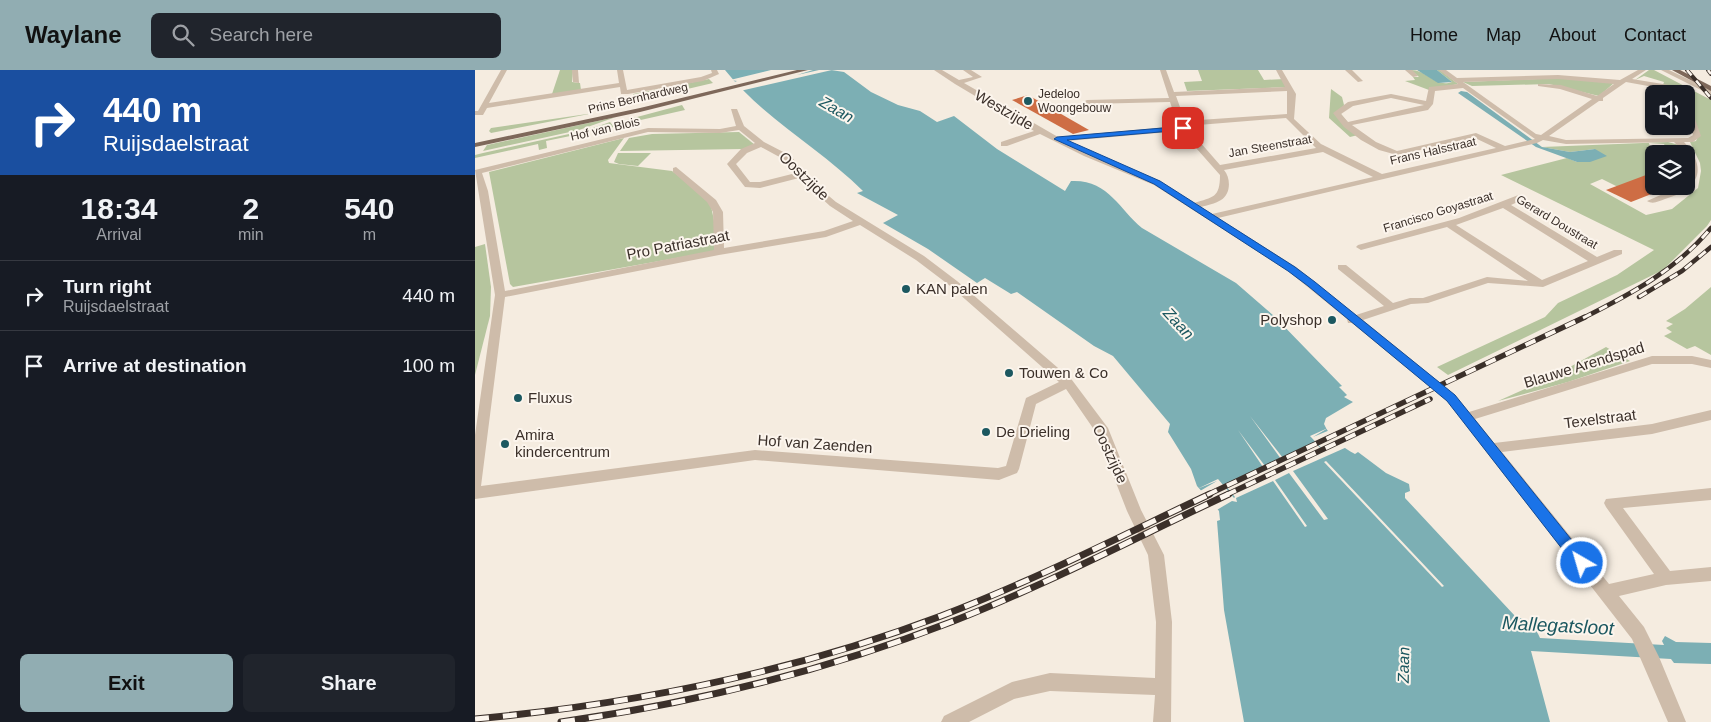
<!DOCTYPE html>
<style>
:root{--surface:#171b24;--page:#20242c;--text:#f1f3f6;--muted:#9ea1a6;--line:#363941;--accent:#91adb2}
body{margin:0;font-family:Helvetica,sans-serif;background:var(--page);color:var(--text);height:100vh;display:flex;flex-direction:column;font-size:19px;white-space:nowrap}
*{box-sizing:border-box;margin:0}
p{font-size:16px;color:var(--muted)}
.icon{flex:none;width:28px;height:28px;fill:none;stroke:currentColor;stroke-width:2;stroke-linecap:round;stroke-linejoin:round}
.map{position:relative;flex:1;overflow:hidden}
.details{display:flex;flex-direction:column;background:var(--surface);width:475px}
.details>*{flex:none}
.top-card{background:#1a4fa0;color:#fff;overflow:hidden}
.tools{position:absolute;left:1170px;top:15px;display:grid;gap:10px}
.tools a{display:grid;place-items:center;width:50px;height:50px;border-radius:8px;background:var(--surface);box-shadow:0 1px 4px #0004;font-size:25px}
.pin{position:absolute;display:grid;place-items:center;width:42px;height:42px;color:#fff;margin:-21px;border-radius:10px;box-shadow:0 2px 8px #0006}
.me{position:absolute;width:55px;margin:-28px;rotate:322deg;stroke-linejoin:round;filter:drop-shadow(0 0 4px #0008)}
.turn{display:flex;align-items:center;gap:18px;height:105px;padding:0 20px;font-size:22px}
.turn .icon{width:65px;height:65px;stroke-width:2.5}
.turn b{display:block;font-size:35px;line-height:42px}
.eta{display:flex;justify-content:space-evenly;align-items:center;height:85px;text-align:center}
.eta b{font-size:30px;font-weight:700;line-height:35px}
.cta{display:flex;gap:10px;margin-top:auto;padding:10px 20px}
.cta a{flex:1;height:58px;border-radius:8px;background:var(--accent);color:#111;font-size:20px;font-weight:700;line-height:58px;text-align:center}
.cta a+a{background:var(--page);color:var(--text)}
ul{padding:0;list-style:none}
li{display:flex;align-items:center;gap:15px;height:70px;padding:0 20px;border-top:1px solid var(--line)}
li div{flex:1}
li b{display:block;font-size:19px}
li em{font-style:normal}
header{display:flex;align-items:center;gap:30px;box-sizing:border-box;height:70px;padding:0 25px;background:var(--accent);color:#111}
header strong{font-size:24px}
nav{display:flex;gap:28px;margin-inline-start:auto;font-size:18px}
.search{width:350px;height:45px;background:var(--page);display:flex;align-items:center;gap:12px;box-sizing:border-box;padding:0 18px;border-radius:8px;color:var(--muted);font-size:19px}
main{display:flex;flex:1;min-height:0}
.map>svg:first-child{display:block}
.green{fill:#b6c59e}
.water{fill:#7cafb4}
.pier{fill:#f5ece0}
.building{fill:#ce6d44}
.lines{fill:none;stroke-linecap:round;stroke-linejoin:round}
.minor{fill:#cebcaa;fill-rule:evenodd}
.major{fill:#7e685a;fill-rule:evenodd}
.rail-far3-casing{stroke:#3b302a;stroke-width:4}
.rail-far2-casing{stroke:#3b302a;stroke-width:4.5}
.rail-far1-casing{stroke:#3b302a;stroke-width:5.5}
.rail-casing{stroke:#3b302a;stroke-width:7}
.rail-far3{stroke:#fcf5ed;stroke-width:2.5;stroke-dasharray:7;stroke-linecap:butt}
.rail-far2{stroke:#fcf5ed;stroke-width:3;stroke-dasharray:9;stroke-linecap:butt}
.rail-far1{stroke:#fcf5ed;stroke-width:4;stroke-dasharray:11;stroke-linecap:butt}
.rail{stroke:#fcf5ed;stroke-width:5;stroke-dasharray:14;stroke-linecap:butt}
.route{fill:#1a73e8;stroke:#114b97}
.poi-dot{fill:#1c5860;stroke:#fcf5ed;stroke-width:2}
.labels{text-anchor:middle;stroke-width:4;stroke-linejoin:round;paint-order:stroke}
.far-poi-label{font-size:12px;fill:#3b302a;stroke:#fcf5ed;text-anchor:start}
.far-street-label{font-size:12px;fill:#3b302a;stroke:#fcf5ed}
.street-label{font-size:15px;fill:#3b302a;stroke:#fcf5ed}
.poi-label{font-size:15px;fill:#3b302a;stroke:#fcf5ed;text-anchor:start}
.water-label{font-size:16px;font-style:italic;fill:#1c5860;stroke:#fcf5ed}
.near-water-label{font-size:19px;font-style:italic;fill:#1c5860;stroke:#fcf5ed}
</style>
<header>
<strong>Waylane</strong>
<div class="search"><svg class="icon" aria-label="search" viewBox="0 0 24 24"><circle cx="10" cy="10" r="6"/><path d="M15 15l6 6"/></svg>Search here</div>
<nav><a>Home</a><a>Map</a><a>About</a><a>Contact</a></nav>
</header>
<main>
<section class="details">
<div class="top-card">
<div class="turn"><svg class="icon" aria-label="right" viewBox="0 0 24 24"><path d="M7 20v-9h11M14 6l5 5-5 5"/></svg><div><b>440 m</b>Ruijsdaelstraat</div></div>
</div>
<div class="eta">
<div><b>18:34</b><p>Arrival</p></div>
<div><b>2</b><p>min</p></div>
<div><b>540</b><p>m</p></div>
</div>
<ul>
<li><svg class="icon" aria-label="right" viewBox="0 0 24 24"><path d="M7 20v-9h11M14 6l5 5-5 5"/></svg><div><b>Turn right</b><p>Ruijsdaelstraat</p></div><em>440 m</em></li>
<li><svg class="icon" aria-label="arrive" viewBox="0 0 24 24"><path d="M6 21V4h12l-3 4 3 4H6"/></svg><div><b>Arrive at destination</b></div><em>100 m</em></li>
</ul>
<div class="cta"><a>Exit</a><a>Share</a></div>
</section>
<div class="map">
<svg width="1236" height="652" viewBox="0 0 1236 652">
<rect width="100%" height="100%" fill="#f5ece0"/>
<g class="green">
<path d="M85,0H98L97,12L105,13L106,20L77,24Z"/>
<path d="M723,0H783L789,10L809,9L814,17L712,21L709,12L727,11Z"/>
<path d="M936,0C952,0 960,18 977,12L962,0H965L983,14L954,20L930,11L940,10L938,7H944Z"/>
<path d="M1174,0H1179L1236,30V150L1232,156L1188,200L973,305L962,297L1070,247L1083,233L1142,205L1179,180L1026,105L1092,88L1102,92L1120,79L1095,82L1067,77L1193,72L1204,75L1209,84H1194L1189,74L1174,73L1179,92L1170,109L1145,118L1127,109L1115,114L1171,145L1197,139L1223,118L1226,101L1225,93L1215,72L1221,71L1224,64L1211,30V24H1208L1205,20L1188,15L1189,12L1169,6L1160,10Z"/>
<path d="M1090,8L1139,13L1124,26L1074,14L997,16L988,12Z"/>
<path d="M234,9L238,13L161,31L158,24Z"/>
<path d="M856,19L867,27L869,35L866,44L883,65L875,67L854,48Z"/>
<path d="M207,35L210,40L148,54L147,51Z"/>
<path d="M119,43L16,63L14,61L16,58Z"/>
<path d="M141,47L104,60L8,81L12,75Z"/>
<path d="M135,52L139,57L71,71L72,78L64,80L63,74L0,88V85L8,83L112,60Z"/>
<path d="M264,62L280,75L268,79L145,81L154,68L177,64Z"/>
<path d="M149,68L133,90L134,93L197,101L228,124L236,136L244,175L241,181L38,217L35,214L14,102Z"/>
<path d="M143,83H176L163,96L144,94L139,92Z"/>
<path d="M10,174L16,217L15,246L0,305V177Z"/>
<path d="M1236,217V285L1220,276L1212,279L1189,266L1197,262L1191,258L1198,254L1191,251L1210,239Z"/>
<path d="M1131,277L1155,291L1093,312L1023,331L1075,308Z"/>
</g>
<g class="water">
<path d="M250,0H356L369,2L396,22L423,35L445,41L462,52L479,46L522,79L590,121L596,111C633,109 644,139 667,158L761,213L799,246L867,316L864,317L872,325L869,327L878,332L851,348L849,354C854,366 868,378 880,384L883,382L911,403L934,414L935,421L930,423V428L1040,546C1052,550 1060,556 1065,568L1189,575L1187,571L1190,566L1201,572L1236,573V594L1199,593L1196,589L1056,581L1075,652H769L749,540L742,451L745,450L744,441L722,416L716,399L693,362L695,354L638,286L619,276L542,222L536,224L510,208L502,213L453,179L408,153L423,145L382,123L388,121C345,78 289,49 250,0Z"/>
<path d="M942,0H962L977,12L963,13Z"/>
<path d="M986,21L992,22L1067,77L1095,82L1120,79L1132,86L1115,92H1102L1061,77L983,23Z"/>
</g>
<g class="pier">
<path d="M296,0H338L322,5L344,0H357L265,21L257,13L262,11L255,10Z"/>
<path d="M775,346L808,388L840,373L851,383L835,366L853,358L838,367L855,360L872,377L818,401L853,449L849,450L814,403L800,410L832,456L830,457L798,411L761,428L762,432L757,431L740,441L725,421L742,411L722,419L743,409L759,428L760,427L750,415L788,397L763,360L790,396L806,389Z"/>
<path d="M851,391L852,392L969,516L967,517L849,392Z"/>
</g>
<g class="building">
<path d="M553,25L614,60L598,64L537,30Z"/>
<path d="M1179,102V123L1156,132L1131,120Z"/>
</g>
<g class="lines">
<g class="minor">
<path d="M26,0H32L14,33L144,13L142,0H148L152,20L226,7L237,3L236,0H242L244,4L228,11L153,24H146L145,17L12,38L8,45H0V41H3Z"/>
<path d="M97,0H103L104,13L98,12Z"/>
<path d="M459,0H467L484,10L498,7L488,0H496L507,7L489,13L583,67L703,56L695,32L612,34L608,32L612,30L694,28L685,0H691L699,22L810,17L801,0H807L821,24L819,49L846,74L907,104L1021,78L1000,68L922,85L904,80L886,70L869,57L858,43L873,32L916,24L951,31L954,17L983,14L964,0H971L982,8L1083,5L1145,10L1163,0H1171L1157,9L1200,16L1209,22L1201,24L1195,20L1151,12L1128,28V31H1124L1074,66L1091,70L1213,68L1218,65L1211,46V32H1214L1226,66L1218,72H1209C1234,100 1223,119 1190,129C1184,131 1178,135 1172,131L1206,116H1211L1214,102L1211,84L1199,72L1091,74L1068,70L1062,73L743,148L821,197L881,245L909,236L863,199V195H871L918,233L935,228H948L1012,207L1053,211L972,157L886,180L881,177L883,175L984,148L1046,124L1051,127L1049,129L1036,135L1122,187L1139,180H1147V184L1068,217L1013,213L953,233L936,234L888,250L980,325L994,342L1177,286H1217L1236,290V298L1217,294H1177L1000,349L1019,373L1177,354L1236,340V350L1177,364L1027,382L1134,514L1179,504L1131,437L1129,433L1131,429L1236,418V430L1148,438L1195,501L1236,497V511L1191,515L1144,526L1169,557L1184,587L1211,652H1193L1157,569L972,331L877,253H873L872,249L813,201L679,115L609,86L565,64L532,76H526V72L559,61L480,14ZM1083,9L1139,14L1122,26L1086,15L1063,14V16L1085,19L1117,29L1066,65L1061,64L988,12ZM988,18L1060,69L1030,76L1001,63L922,81L901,72L877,55L953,40L958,34L960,21ZM812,21V44L710,51L701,26ZM916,28L949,35L873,52L866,44L878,36ZM811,48L841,78L745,95L711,56ZM706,61L745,105C745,128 738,127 719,133L685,111L592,71ZM848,82L898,107L737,144L726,137C732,135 740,134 746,130C756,124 756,108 749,100ZM1028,138L1113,191L1067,210L981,155Z"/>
<path d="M870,0H877L888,11L883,12Z"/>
<path d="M930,0H937L943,6L938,7Z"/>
<path d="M1186,0H1194L1236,20V25Z"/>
<path d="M256,39H262L269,56L289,72L316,86L336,111L361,132L449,186L482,211L597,310L633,358L666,440L689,485L697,552L696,652H678L680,625L575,621L539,629L494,652H466L469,646L537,612L575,603L680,608L681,552L673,485L652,441L622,364L591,319L561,334L544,399L542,403L524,410L280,390L0,429V365L20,225L0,100L173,58L245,59L261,56ZM264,60L280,73L266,79L252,94L270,117L285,118L324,108L355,136L378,151L349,161L249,178L248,142L241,130L201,97L198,98V102L232,132L238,142L239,180L30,221L13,121L7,103L173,62L245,63ZM286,77L310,90L321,103L285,112H275L261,94L272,83ZM385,155L441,190L474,215L584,312L551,328L531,396L523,398L280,380L6,416L30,227L244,185L351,167Z"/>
</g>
<g class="major">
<path d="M322,0H333L165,42L0,77V73L165,38Z"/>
<path d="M1197,0H1205L1236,16V21Z"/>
</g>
<g class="rail-far3-casing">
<g id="rail-far3">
<path d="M1212,0L1236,28"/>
<path d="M1233,0L1236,4"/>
</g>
</g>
<g class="rail-far2-casing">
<g id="rail-far2">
<path d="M1164,227L1207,201L1236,177"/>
<path d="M1108,248C1156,224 1201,200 1236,158"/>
</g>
</g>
<g class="rail-far1-casing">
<g id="rail-far1">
<path d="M732,425L1110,247"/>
<path d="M751,425L955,329"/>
</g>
</g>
<g class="rail-casing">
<g id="rail">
<path d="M0,649C159,634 316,603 466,546C558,511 646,466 735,424"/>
<path d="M86,652C220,633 350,601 476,552C571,515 662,467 754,424"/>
</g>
</g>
<use href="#rail-far3" class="rail-far3"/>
<use href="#rail-far2" class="rail-far2"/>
<use href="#rail-far1" class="rail-far1"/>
<use href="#rail" class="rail"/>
</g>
<path class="route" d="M711,56L708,60L592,70L685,111L820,197L840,212L980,325L1112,489L1114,493L1112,498L1107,500L1102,498L972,331L833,216L813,201L679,114L579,69L582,67Z"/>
<g class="poi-dot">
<circle cx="553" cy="31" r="5"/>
<circle cx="431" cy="219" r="5"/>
<circle cx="857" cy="250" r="5"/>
<circle cx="534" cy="303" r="5"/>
<circle cx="43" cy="328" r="5"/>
<circle cx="511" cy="362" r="5"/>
<circle cx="30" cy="374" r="5"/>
</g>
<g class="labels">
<g class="far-poi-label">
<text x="563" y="28">Jedeloo<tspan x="563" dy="14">Woongebouw</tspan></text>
</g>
<g class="far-street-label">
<text transform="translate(163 28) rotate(-13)" y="4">Prins Bernhardweg</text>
<text transform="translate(130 59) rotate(-13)" y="4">Hof van Blois</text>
<text transform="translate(795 76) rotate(-10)" y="4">Jan Steenstraat</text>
<text transform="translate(958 81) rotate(-13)" y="4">Frans Halsstraat</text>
<text transform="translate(963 142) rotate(-17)" y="4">Francisco Goyastraat</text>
<text transform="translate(1082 152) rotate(31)" y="4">Gerard Doustraat</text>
</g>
<g class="street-label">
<text transform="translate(529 40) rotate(30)" y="5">Westzijde</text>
<text transform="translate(329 106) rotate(44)" y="5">Oostzijde</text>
<text transform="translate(203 175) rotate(-11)" y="5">Pro Patriastraat</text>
<text transform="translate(1109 295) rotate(-17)" y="5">Blauwe Arendspad</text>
<text transform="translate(1125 349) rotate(-7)" y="5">Texelstraat</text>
<text transform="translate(340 374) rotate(4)" y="5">Hof van Zaenden</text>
<text transform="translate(635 384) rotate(65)" y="5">Oostzijde</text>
</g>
<g class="poi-label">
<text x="441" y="224">KAN palen</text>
<text x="847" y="255" text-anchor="end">Polyshop</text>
<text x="544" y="308">Touwen &amp; Co</text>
<text x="53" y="333">Fluxus</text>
<text x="521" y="367">De Drieling</text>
<text x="40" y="370">Amira<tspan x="40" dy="17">kindercentrum</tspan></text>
</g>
<g class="water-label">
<text transform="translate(362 39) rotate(30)" y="6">Zaan</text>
<text transform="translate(704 253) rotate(47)" y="6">Zaan</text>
<text transform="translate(928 595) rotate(-89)" y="6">Zaan</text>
</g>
<g class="near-water-label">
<text transform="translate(1083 555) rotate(3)" y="7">Mallegatsloot</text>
</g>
</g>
</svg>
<div class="tools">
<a><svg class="icon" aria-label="sound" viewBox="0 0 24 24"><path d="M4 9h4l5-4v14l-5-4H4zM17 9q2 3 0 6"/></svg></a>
<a><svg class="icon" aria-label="layers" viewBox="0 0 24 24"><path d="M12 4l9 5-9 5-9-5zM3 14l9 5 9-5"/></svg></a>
</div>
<div class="pin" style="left:708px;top:58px;background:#d93025"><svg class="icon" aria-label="arrive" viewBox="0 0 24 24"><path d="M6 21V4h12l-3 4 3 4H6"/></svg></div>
<svg class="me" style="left:1107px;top:493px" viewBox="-20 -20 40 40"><circle r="17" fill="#1a73e8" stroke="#fff" stroke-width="3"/><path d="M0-11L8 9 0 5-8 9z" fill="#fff"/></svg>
</div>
</main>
